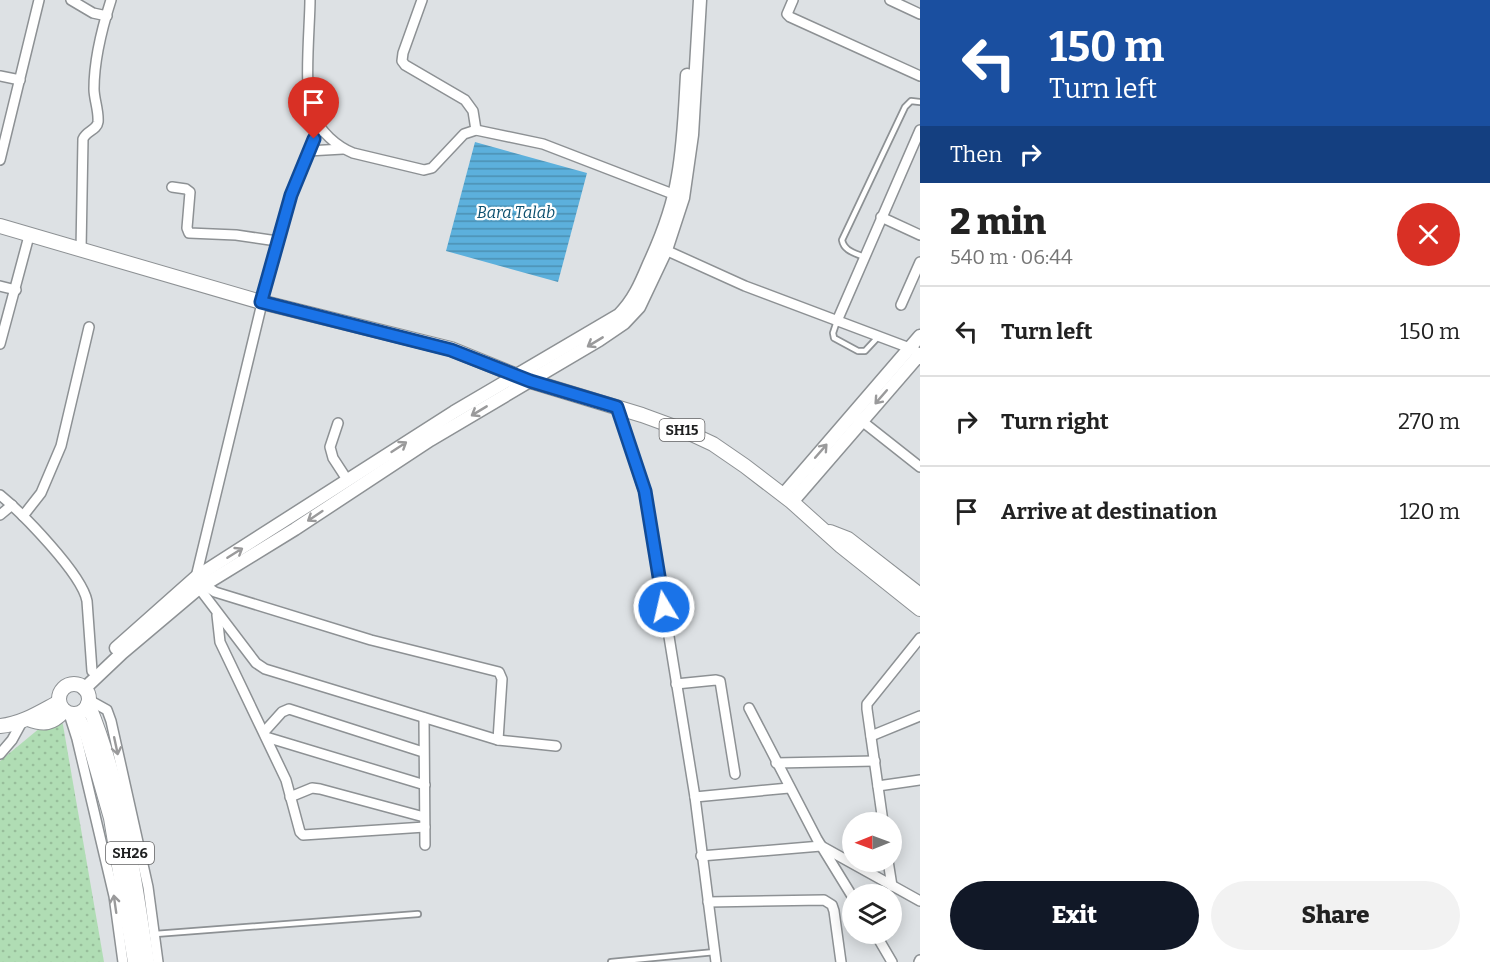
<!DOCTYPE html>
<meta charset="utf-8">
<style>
:root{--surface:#fff;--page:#f2f2f2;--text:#222;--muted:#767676;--line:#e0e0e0;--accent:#111827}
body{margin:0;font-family:Bitter,serif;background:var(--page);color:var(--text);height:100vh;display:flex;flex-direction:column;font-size:22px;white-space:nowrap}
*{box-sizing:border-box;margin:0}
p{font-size:20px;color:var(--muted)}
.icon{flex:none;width:33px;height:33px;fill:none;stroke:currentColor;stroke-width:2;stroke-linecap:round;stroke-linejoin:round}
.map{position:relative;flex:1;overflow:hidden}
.drawer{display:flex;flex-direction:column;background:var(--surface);width:570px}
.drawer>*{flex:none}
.guide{background:#1a4fa0;color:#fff;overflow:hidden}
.needle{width:39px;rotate:269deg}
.buttons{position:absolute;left:842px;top:812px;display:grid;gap:12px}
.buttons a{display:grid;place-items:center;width:60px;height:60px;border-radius:50%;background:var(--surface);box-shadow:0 3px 15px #0003;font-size:30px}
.pin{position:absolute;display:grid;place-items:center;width:51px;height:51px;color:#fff;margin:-62px -26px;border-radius:50% 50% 50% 0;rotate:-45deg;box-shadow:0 0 6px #0007}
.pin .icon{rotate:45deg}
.me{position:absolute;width:66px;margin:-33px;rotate:351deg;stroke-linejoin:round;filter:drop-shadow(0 0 4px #0008)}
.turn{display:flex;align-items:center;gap:21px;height:126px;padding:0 30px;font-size:27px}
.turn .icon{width:78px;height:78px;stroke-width:2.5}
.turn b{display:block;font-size:42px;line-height:51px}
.then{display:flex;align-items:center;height:57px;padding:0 30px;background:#0003;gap:12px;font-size:22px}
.round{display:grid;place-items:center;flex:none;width:63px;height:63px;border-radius:32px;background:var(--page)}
.head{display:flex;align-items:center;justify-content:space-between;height:102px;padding:0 30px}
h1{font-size:36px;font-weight:800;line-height:45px}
.action{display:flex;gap:12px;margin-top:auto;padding:12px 30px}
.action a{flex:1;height:69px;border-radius:36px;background:var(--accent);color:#fff;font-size:24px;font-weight:800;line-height:69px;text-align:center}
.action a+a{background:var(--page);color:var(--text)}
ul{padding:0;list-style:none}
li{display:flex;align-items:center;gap:18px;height:90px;padding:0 30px;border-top:2px solid var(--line)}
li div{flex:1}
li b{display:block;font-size:22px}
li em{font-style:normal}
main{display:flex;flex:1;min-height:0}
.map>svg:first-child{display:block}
.park{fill:url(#park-dots)}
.water{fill:url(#water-rules)}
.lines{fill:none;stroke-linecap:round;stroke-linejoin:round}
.service-casing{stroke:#8d9194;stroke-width:8}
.minor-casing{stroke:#8d9194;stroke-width:12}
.secondary-casing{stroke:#8d9194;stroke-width:15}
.primary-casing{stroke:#8d9194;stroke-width:16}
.service{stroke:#fff;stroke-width:4.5}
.minor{stroke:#fff;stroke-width:9}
.secondary{stroke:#fff;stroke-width:12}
.primary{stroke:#fff;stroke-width:14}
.oneway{stroke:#9a9a9b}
.route-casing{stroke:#114b97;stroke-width:15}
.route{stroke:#1a73e8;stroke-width:10}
.labels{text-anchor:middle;stroke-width:4.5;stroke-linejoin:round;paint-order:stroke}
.shield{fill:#fff;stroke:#626263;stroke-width:1.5}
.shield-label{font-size:14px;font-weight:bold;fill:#1e1f20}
.water-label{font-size:16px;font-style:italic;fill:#0d5170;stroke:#fff}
</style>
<main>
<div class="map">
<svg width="920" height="962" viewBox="0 0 920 962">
<defs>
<pattern id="park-dots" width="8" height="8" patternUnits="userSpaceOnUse" patternTransform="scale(1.5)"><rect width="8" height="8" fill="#b0ddb4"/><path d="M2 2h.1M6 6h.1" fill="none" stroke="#97bd9a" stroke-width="1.8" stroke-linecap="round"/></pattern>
<pattern id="water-rules" width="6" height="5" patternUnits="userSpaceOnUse" patternTransform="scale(1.5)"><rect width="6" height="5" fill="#5cb0dc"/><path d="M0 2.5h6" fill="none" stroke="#4b8fb2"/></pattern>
</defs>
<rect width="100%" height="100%" fill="#dde1e4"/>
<path class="park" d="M58,713L63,725L104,962H0V761Z"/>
<path class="water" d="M475,142L587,173L558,282L446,251Z"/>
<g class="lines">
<g class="service-casing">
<g id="service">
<path d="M864,257C855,253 844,251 842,240L905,107L911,101L920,102"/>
<path d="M837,321L833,333L834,338L858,351H865L879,336"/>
<path d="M155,934L418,914"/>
<path d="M611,962L715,952"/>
</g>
</g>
<g class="minor-casing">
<g id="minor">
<path d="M71,0L93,13L107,16"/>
<path d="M310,0C310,27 303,92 313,115C321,132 336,146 353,153L424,170L432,168L464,134L476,130L543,144L678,196"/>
<path d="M422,0L403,53L402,61L405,65L465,100L473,111L476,130"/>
<path d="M793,0L787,14L790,17L920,76"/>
<path d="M890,0L920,14"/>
<path d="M0,76L20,80"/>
<path d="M320,126L291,195L277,241L196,577L199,588L256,663L265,669L498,740L556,746"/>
<path d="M308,151L343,149"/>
<path d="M0,160L39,0"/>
<path d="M172,187L186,189L190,192L187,228L189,233L236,235L277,241"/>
<path d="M881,217L920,235"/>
<path d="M661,248L745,286L915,350"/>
<path d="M81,250L83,139C86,131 97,130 98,122C99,111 94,99 94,89C94,59 102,28 111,0"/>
<path d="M0,286L16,290"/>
<path d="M901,305L920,262"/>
<path d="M837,321L920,130"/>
<path d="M0,344L29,236"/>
<path d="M617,407L647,501L695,797L716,962"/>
<path d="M858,418L920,467"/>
<path d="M338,423L330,447L333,458L348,481"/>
<path d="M0,495C22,513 82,574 87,601L92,671"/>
<path d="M0,515L12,505"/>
<path d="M23,516L41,493L61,446L89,327"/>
<path d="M204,579L209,588L215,592L371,640L499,672L502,679L498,740"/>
<path d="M217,615L220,642L286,780L300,832L303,835L425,827"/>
<path d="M676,684L716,680L720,681L735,774"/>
<path d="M89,700L107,710L111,721L148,887L158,962"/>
<path d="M749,708L817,839L852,896"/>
<path d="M69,714L77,739L114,896L123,962"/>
<path d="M424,718L425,845"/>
<path d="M264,732L282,712L289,709L423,752"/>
<path d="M871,736L920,716"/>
<path d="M266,737L425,785"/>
<path d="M0,754L12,740L23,720"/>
<path d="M776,763L875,761"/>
<path d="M878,786L920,780"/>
<path d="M290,797L312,788L320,789L424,817"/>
<path d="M695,797L789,788"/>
<path d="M883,822L867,709V704L920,638"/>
<path d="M701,856L821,846L920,901"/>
<path d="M888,861L892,886"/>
<path d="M708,902L824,900L832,905L834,911L841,962"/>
<path d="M875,933L892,962"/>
<path d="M919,962L920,960"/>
</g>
</g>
<g class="secondary-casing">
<g id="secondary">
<path d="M783,495L920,336"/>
<path d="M792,502L920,354"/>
<path d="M116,648L196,577L454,412L619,315C634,300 641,283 649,264C662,236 673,207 678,176C684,143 685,108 687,75"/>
<path d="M84,689L122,653L199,588L295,529L430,440L599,340L624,323L639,307L666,250L683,198L692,135L700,0"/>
</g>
</g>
<g class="primary-casing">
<g id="primary">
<path d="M0,226L261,302L451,349L530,381L642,415L683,430L713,444L745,466L792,502L841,546L920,609"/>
<path d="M830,532L848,539L920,595"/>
<circle cx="74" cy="699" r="15"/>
<path d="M88,704C122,786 134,875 147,962"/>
<path d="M76,715L87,734L111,818L135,962"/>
<path d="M28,719C44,725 52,724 64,711"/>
<path d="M0,726C22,724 40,712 59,702"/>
</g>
</g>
<use href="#service" class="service"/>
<use href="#minor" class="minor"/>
<use href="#secondary" class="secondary"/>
<use href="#primary" class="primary"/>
</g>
<defs><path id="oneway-shaft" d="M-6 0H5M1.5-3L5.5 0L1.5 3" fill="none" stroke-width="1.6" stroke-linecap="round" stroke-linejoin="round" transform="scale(1.5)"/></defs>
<g class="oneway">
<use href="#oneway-shaft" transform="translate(595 342) rotate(149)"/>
<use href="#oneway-shaft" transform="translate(881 397) rotate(131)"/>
<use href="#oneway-shaft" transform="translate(479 411) rotate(149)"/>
<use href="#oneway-shaft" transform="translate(399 447) rotate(-33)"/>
<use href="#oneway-shaft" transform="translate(821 451) rotate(-49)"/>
<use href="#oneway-shaft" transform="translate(315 516) rotate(146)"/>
<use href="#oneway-shaft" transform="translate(235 553) rotate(-32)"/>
<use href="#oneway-shaft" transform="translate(116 746) rotate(78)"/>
<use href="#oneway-shaft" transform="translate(115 904) rotate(-98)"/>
</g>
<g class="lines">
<g class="route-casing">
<path id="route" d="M314,139L291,195L261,302L451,350L530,381L617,407L645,491L664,607"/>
</g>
<use href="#route" class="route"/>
</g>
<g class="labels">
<g class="shield">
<rect x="659.5" y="419" width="45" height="22" rx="4.5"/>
<rect x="106" y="842" width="48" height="22" rx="4.5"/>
</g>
<g class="shield-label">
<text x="682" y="435">SH15</text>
<text x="130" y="858">SH26</text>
</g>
<g class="water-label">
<text x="516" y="218">Bara Talab</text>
</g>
</g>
</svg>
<div class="buttons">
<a><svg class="needle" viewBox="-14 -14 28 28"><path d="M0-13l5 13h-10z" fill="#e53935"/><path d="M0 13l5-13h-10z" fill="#767676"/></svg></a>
<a><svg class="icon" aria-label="layers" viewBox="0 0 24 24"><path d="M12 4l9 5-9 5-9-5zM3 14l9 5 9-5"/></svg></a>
</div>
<div class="pin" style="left:314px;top:139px;background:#d93025"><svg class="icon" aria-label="arrive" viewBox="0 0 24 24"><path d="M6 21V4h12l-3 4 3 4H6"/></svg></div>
<svg class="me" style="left:664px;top:607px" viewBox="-20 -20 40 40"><circle r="17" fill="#1a73e8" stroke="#fff" stroke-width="3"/><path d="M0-11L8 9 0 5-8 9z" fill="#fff"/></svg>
</div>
<section class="drawer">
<div class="guide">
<div class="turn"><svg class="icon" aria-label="left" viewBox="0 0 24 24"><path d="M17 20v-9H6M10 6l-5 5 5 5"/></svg><div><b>150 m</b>Turn left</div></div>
<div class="then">Then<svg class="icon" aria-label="right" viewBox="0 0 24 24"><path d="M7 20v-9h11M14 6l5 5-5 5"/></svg></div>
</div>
<div class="head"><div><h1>2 min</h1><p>540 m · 06:44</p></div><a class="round" style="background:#d93025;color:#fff"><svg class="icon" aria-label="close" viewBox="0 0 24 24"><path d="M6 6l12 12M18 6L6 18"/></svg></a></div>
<ul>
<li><svg class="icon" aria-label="left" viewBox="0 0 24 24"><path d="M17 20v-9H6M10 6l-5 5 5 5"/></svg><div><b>Turn left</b></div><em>150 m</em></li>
<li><svg class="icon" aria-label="right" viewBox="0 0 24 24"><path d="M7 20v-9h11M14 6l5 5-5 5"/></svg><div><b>Turn right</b></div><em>270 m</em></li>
<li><svg class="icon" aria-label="arrive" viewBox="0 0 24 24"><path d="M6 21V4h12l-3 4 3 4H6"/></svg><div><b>Arrive at destination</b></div><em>120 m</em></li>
</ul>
<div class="action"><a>Exit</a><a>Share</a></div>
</section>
</main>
